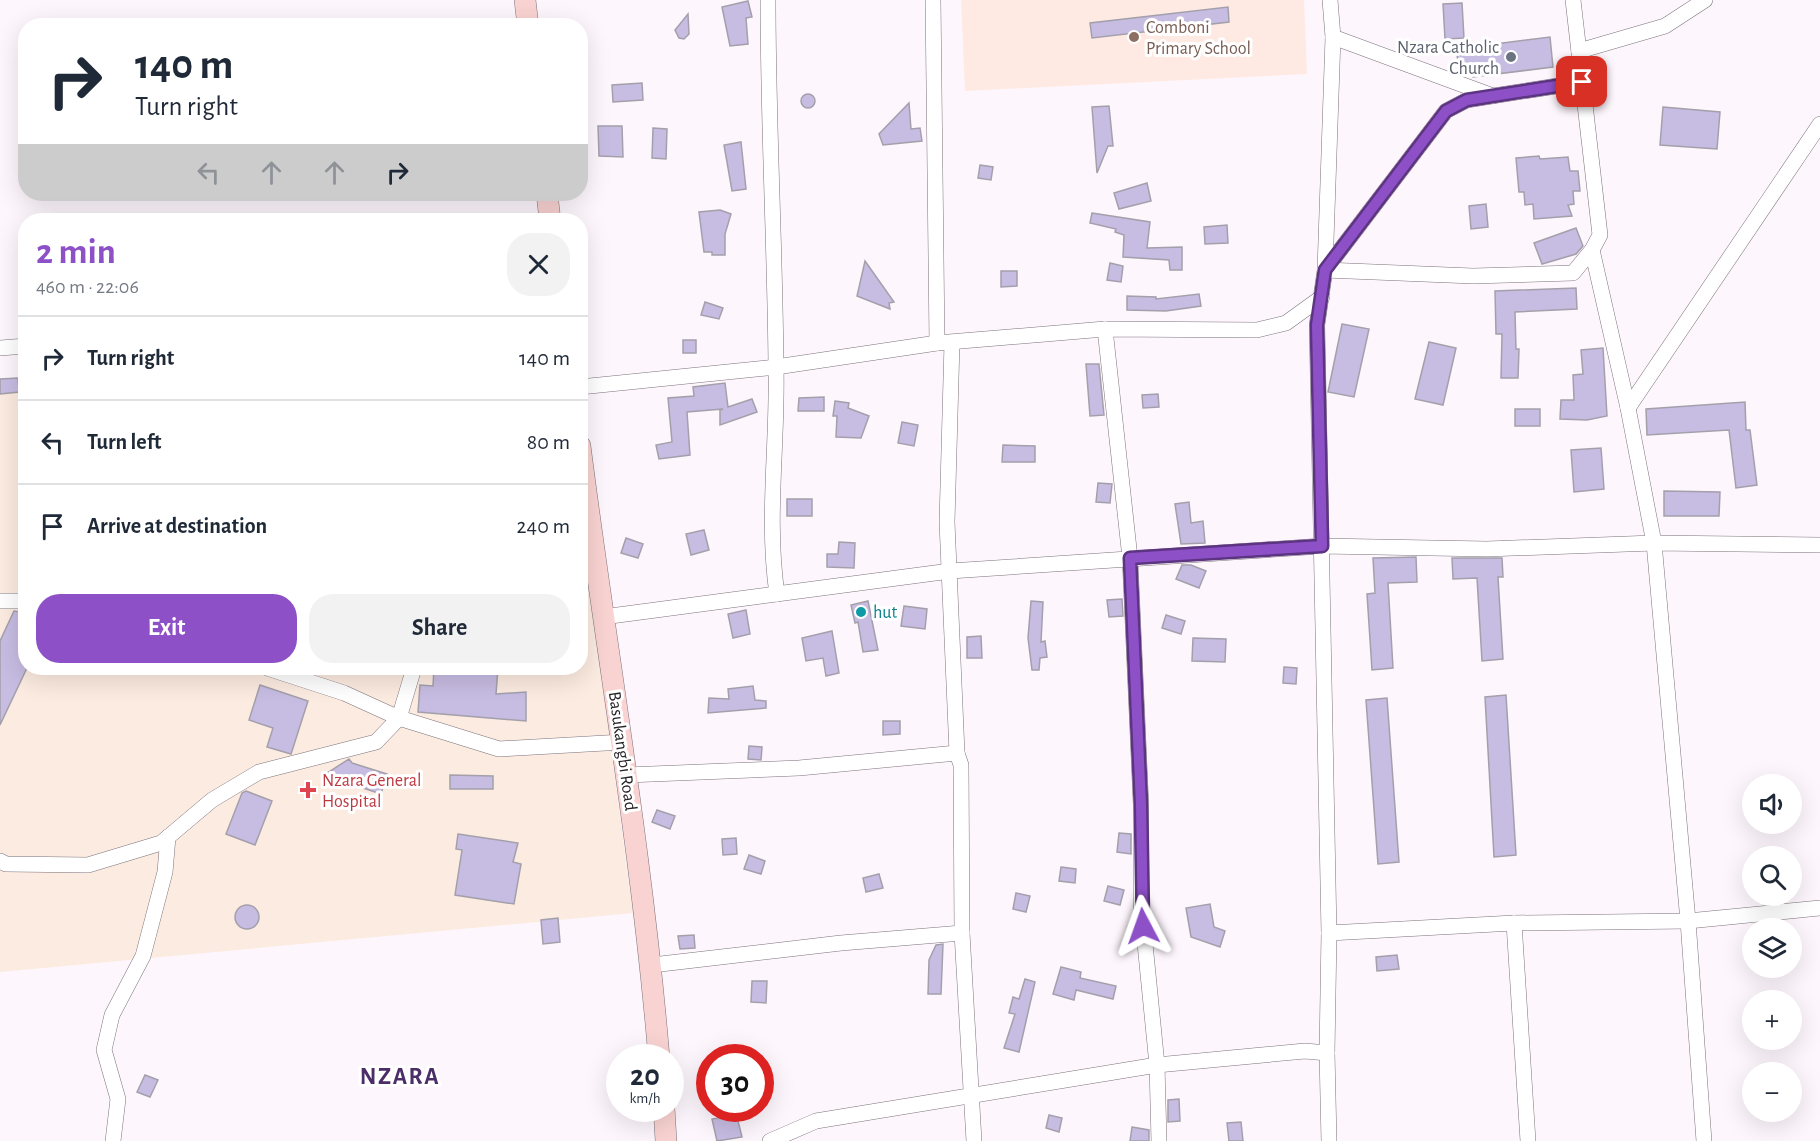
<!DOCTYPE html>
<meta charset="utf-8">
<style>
:root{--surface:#fff;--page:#f2f2f3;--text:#1f2937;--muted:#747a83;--line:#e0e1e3;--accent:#8d50c7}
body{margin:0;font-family:"Alegreya Sans",sans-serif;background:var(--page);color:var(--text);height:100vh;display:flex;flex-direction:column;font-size:22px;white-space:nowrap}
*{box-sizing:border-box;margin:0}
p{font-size:20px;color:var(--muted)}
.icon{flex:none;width:33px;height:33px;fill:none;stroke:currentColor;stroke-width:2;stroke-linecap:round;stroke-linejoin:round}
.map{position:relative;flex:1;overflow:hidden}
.sheet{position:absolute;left:18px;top:213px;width:570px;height:462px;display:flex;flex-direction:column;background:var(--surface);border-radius:24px;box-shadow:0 6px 24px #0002}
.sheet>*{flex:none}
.banner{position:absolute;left:18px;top:18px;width:570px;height:183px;border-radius:24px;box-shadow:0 6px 24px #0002;background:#fff;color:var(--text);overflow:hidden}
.fabs{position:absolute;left:1742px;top:774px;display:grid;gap:12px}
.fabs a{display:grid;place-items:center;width:60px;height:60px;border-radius:50%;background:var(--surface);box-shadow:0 6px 24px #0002;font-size:30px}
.speed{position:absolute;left:606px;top:1044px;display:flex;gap:12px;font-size:30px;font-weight:700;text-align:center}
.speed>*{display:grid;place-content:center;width:78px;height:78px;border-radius:50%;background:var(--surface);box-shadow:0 6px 24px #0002;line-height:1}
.speed small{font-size:15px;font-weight:400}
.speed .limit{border:9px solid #d22;background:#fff;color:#111}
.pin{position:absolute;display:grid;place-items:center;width:51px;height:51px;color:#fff;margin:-26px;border-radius:12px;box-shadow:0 3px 9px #0006}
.me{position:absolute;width:66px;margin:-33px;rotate:356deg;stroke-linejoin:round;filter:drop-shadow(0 0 4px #0008)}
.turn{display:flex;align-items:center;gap:21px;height:126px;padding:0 18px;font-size:27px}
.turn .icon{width:78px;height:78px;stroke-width:2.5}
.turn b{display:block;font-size:42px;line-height:51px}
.lanes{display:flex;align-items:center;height:57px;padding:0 18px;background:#0003;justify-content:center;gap:30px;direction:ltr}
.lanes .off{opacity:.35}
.round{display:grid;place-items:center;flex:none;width:63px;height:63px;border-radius:24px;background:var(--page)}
.head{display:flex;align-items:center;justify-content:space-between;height:102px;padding:0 18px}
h1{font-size:36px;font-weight:700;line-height:45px;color:var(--accent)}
.action{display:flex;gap:12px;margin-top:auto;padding:12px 18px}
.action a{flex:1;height:69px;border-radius:24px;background:var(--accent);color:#fff;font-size:24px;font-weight:700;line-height:69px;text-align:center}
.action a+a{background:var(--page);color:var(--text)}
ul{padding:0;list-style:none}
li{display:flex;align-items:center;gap:18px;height:84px;padding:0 18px;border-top:2px solid var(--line)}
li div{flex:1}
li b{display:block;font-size:22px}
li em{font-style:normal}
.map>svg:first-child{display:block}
.education{fill:#feeae3}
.medical{fill:#fcebe0}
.building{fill:#c7bce2;stroke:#a3a0ab;stroke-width:1.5}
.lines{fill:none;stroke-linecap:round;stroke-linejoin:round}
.street-casing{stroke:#7c737b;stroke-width:16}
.secondary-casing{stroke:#7c737b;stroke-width:22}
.street{stroke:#fff;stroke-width:15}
.secondary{stroke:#f9d3d2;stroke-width:21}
.route-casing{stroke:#5c3481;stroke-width:15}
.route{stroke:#8d50c7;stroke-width:10}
.education-dot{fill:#8d6e63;stroke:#fff;stroke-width:2}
.worship-dot{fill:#6b7280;stroke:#fff;stroke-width:2}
.culture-dot{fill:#0f9aa8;stroke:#fff;stroke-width:2}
.health-dot{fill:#e0444e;stroke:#fff;stroke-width:2}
.labels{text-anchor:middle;stroke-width:6;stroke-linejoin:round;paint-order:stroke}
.education-label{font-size:18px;fill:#785e54;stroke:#fff;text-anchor:start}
.worship-label{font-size:18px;fill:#5b616d;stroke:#fff;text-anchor:end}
.culture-label{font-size:18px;fill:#0d838f;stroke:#fff;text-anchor:start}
.street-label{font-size:18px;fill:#272427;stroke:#fff}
.health-label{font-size:18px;fill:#be3a42;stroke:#fff;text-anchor:start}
.district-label{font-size:24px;font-weight:bold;letter-spacing:1.5px;fill:#4b2e68;stroke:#fff}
</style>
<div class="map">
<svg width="1820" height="1141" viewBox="0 0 1820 1141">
<rect width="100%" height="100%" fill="#fef6fd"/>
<path class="education" d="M961,0H1304L1307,74L965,91Z"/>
<path class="medical" d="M25,387L26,668H580L581,523L633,913L0,972V390Z"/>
<g class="building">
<path d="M748,1L752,17L746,18L748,44L730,46L722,7Z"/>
<path d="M1462,3L1464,38L1445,39L1443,4Z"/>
<path d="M1228,7L1229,22L1092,38L1090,23Z"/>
<path d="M688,14L689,34L684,39L679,38L675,30Z"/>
<path d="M1550,37L1553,67L1473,77L1472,74L1460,73L1456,49Z"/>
<path d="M642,83L643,100L613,102L612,85Z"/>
<circle cx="808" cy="101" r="7"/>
<path d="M909,103L911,129L920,128L922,141L883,145L879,134Z"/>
<path d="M1109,106L1113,146H1108L1097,173L1092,107Z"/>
<path d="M1663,107L1720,112L1717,149L1660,145Z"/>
<path d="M598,126H622L623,157L599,156Z"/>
<path d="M653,128L667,129L666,159L652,158Z"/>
<path d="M741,142L746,189L732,191L724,145Z"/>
<path d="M1539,156L1540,159L1568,157L1570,171H1578L1580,191H1573L1574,204L1568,205L1572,216L1534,219L1533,204L1525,205L1524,192H1519L1516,158Z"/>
<path d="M980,165L993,167L991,180L978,178Z"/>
<path d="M1147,183L1151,201L1119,209L1114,193Z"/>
<path d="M1486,204L1488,227L1471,229L1469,206Z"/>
<path d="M720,210L731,214L725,234V255H712V252H704L699,212Z"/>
<path d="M1092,213L1150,222L1147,248L1182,247V270H1170L1169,260L1123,257L1124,235L1115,232L1116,229L1090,223Z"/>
<path d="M1227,225L1228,243L1205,244L1204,227Z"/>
<path d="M1576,228L1583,246L1576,254L1542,264L1534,243Z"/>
<path d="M865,261L894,302L889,303L890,309L857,296Z"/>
<path d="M1110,263L1123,266L1121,282L1107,280Z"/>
<path d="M1001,271H1017V286L1001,287Z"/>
<path d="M1576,288L1577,309L1515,312L1516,349H1519L1518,378H1501L1502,334H1496L1495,291Z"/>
<path d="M1199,294L1201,306L1166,311L1127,310V296L1156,297V299Z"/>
<path d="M705,302L723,308L719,319L701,315Z"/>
<path d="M1342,324L1369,329L1354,397L1328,392Z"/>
<rect x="683" y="340" width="13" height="13"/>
<path d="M1429,342L1456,348L1443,405L1415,399Z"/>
<path d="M1603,348L1607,416L1587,420L1560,419L1561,400H1574L1573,375L1583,374L1581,350Z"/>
<path d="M1086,364H1099L1104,415L1090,416Z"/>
<path d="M18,378L19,392L0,394V379Z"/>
<path d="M725,383L728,407L752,399L757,412L720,425V410L723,409L687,412L690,455L659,459L656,445L672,442L668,398L694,396L693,387Z"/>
<path d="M1158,394L1159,407L1143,408L1142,395Z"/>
<path d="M824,397V411H798L799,398Z"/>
<path d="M835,401L849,403L848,408L869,416L861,438L836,437L837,416H833Z"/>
<path d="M1745,402L1746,430H1750L1757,485L1736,488L1729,430L1647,435L1646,409Z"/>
<rect x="1515" y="409" width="25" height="17"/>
<path d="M902,422L918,425L914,446L898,443Z"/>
<path d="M1003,445L1035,446V462H1002Z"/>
<path d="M1601,448L1604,489L1574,492L1571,450Z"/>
<path d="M1098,483L1112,484L1110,503L1096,502Z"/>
<path d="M1664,491L1720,492L1719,516H1664Z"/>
<rect x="787" y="499" width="25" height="17"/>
<path d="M1189,502L1191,523L1203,521L1205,543L1181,544L1175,504Z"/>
<path d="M704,530L709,550L691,555L686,534Z"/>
<path d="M626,538L643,544L638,558L621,553Z"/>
<path d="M839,542L855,543L854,568L827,567V554H838Z"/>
<path d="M1416,557L1417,582L1388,583L1393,668L1372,670L1367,594L1375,593L1373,558Z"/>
<path d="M1452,558H1502L1503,577H1498L1503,659L1482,661L1477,578L1453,579Z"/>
<path d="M1182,565H1191L1206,571L1199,588L1176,579Z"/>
<path d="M1122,599L1123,616L1109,617L1107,600Z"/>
<path d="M868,601L878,650L863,652L858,622L855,623L851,605Z"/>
<path d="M1031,601L1043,602L1041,642L1045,641L1047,657L1040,658L1039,670H1032L1028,638Z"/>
<path d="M904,606L927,609L925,629L901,626Z"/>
<path d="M746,610L750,634L733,638L728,614Z"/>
<path d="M14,611L26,613V670L0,725V641Z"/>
<path d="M1166,615L1185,621L1181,634L1162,628Z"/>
<path d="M832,631L839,673L826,676L823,658L806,661L802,638Z"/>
<path d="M981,636L982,658H967V637Z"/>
<path d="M1193,638L1226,639L1225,662L1192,661Z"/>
<path d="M1284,667L1297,668L1296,684L1283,683Z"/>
<path d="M434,668H498L496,694L526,692V721L418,712L420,685L433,686Z"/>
<path d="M260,685L308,701L291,754L267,747L273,728L249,720Z"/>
<path d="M753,686L755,700L766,701V708L708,713L709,698L729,699L728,689Z"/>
<path d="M1506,695L1516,855L1494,857L1485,697Z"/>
<path d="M1387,698L1399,862L1378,864L1366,700Z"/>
<path d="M883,721H900V734L883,735Z"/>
<path d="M749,746L762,747L761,760L748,759Z"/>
<path d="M349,759L352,763L387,774L381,794L324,775Z"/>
<path d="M450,775L493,776V789H450Z"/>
<path d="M246,791L272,801L255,845L226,834L242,793Z"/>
<path d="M657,810L675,816L670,829L652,822Z"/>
<path d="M1119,833L1131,834V854L1117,852Z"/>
<path d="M458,834L518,843L513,862L521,864L514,904L455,895L462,850L456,849Z"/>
<path d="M736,838L737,854L723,855L722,839Z"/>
<path d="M749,855L765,861L761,874L744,869Z"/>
<path d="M1061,867L1076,869L1075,883L1059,881Z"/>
<path d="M879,874L883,888L866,892L863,878Z"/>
<path d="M1108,886L1124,890L1120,905L1104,901Z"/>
<path d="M1016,893L1030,896L1026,912L1013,909Z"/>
<path d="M1210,904L1214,927L1225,931L1220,947L1191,937L1186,908Z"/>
<circle cx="247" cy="917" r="12"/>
<path d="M558,918L560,942L543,944L541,920Z"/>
<path d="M694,935L695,948L680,949L678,936Z"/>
<path d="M943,944L941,994H928L929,960L936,945Z"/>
<path d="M1397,955L1399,969L1377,971L1376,957Z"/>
<path d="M1061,967L1081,972L1080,978L1116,986L1113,999L1076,990L1074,1000L1053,994Z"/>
<path d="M1025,979L1035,982L1019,1052L1004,1048L1015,1014L1009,1013L1013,997L1019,999Z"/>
<path d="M752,981H767L766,1003L751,1002Z"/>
<path d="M145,1075L158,1080L150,1097L137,1092Z"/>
<path d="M1179,1099L1180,1121L1168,1122V1100Z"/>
<path d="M716,1108H731L732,1114L736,1113L742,1137L717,1141L712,1119L718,1118Z"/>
<path d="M1049,1115L1062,1118L1059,1132L1046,1128Z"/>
<path d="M1241,1122L1243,1141H1229L1227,1123Z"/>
<path d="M1132,1127L1149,1130V1141H1130Z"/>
</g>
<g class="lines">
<g class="street-casing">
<g id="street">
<path d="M768,0C768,123 775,245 776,367C778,442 766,519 777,594"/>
<path d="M933,0L937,343"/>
<path d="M1333,37L1493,96"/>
<path d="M1579,51L1665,26L1705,0"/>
<path d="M1592,250L1628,408L1654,543L1688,921L1704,1141"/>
<path d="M1325,270L1473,276L1573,273L1592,250L1600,235L1573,0"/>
<path d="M1325,270L1446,111L1467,100L1582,82"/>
<path d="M1105,329L1130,558L1141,805V903L1157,1065L1159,1141"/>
<path d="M952,343L947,522L957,753L961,765L962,933L974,1141"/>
<path d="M0,348L26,346"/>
<path d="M580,387L776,367L937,343L1105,329L1257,330L1286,323L1322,297"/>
<path d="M1628,408L1820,124"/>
<path d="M0,601H26"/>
<path d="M603,617L950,571L1322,546L1487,549L1654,543L1820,545"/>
<path d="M267,668L344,693L399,718L499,749L623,742"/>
<path d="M627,775L799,768L957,753"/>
<path d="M0,861L6,864L88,865L161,843L212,800L259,772L376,742L399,718L414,668"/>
<path d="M1514,923L1528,1141"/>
<path d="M1329,933L1514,923L1688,921L1820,908"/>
<path d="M652,965L841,943L962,933"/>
<path d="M113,1141L118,1099L104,1050L112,1015L143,956L165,872L168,837"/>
<path d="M770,1141L816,1121L1157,1065L1305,1051L1327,1053"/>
<path d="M1329,1141L1327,1053L1329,933L1317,325L1325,270L1333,37L1330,0"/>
</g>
</g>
<g class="secondary-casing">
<g id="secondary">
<path d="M525,0L528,26"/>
<path d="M547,194L550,220"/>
<path d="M580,446C606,650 642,852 659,1058"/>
<path d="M664,1108L666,1141"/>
</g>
</g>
<use href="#street" class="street"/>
<use href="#secondary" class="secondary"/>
</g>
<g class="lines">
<g class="route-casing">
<path id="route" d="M1143,926L1141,805L1130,558L1322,546L1317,325L1325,270L1446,111L1467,100L1582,82"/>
</g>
<use href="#route" class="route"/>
</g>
<circle class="education-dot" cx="1134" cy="37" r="6"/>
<circle class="worship-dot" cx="1511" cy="57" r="6"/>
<circle class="culture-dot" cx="861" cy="612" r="6"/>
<path class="health-dot" d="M305 781h6v6h6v6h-6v6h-6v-6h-6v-6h6z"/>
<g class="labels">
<g class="education-label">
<text x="1146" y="33">Comboni<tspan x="1146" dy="21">Primary School</tspan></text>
</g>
<g class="worship-label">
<text x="1499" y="53">Nzara Catholic<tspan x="1499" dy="21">Church</tspan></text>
</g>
<g class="culture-label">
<text x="873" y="618">hut</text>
</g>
<g class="street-label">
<text transform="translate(623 751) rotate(82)" y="6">Basukangbi Road</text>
</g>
<g class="health-label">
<text x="322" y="786">Nzara General<tspan x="322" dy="21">Hospital</tspan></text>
</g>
<g class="district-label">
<text x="400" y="1084">NZARA</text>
</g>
</g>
</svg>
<div class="fabs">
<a><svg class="icon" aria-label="sound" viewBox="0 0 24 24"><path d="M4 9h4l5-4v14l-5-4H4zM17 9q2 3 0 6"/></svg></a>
<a><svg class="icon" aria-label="search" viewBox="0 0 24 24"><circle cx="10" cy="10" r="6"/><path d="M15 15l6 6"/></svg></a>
<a><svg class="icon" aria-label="layers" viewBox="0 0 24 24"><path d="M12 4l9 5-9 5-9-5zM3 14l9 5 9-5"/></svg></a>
<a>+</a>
<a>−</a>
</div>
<div class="speed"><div>20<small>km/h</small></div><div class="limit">30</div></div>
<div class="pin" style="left:1582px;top:82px;background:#d93025"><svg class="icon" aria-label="arrive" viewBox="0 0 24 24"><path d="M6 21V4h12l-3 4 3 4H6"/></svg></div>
<svg class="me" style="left:1143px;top:926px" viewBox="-20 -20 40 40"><path d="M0-17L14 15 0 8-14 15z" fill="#8d50c7" stroke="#fff" stroke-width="4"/></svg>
<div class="banner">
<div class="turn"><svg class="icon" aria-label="right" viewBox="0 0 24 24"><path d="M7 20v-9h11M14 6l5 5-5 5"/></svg><div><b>140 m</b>Turn right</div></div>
<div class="lanes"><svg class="icon off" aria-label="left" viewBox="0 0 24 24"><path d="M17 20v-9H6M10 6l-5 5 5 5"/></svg><svg class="icon off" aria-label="ahead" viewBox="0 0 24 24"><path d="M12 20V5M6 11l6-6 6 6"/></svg><svg class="icon off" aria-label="ahead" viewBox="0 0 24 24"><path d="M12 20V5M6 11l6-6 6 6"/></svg><svg class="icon" aria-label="right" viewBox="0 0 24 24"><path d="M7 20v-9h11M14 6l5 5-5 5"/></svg></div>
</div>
<section class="sheet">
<div class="head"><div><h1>2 min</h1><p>460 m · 22:06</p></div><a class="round"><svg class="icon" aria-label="close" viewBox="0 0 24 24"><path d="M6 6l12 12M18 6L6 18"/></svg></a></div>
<ul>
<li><svg class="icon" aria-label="right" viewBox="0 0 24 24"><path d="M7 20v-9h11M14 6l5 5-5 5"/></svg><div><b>Turn right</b></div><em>140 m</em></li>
<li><svg class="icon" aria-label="left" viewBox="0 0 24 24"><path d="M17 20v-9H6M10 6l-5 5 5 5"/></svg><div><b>Turn left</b></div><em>80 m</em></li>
<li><svg class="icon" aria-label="arrive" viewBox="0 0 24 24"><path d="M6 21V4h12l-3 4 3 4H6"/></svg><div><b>Arrive at destination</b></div><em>240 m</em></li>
</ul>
<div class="action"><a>Exit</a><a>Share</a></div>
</section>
</div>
